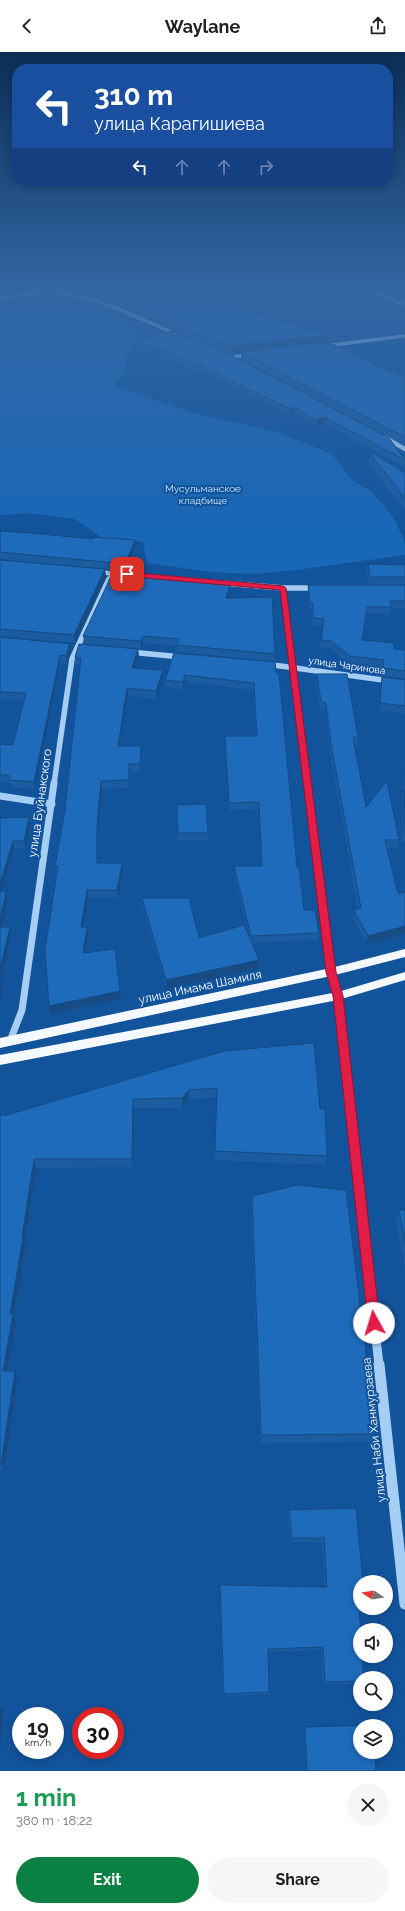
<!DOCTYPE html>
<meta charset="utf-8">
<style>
:root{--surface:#fff;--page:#f6f6f6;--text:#202124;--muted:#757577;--accent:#0b8043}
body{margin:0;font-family:Raleway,sans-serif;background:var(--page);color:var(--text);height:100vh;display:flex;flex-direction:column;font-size:15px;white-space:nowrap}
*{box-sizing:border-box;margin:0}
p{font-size:13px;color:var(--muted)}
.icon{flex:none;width:22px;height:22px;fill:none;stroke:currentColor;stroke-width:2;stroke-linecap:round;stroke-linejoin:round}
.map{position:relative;height:1719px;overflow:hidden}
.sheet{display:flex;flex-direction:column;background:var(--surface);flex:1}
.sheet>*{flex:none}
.top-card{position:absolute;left:12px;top:12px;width:381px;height:122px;border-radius:16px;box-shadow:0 2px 10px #0003;background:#1a4fa0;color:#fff;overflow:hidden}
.needle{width:26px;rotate:282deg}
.fabs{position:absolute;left:353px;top:1523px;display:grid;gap:8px}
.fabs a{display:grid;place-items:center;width:40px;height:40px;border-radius:50%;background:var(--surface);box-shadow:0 2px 10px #0003;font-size:20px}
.speed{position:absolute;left:12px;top:1655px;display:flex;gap:8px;font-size:20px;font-weight:700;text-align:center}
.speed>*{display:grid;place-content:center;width:52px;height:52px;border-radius:50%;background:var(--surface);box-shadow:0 2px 10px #0003;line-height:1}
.speed small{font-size:10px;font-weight:400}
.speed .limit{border:6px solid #d22;background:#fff;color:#111}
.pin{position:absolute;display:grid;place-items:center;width:34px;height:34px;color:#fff;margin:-17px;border-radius:8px;box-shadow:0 2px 6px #0006}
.me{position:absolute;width:44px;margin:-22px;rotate:354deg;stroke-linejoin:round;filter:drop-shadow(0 0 3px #0008)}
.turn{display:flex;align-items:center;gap:14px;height:84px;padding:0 16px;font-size:18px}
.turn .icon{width:52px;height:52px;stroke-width:2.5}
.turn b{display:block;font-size:28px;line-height:34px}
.lanes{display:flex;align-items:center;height:38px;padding:0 16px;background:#0003;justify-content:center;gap:20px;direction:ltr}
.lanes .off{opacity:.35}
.round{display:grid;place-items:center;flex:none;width:42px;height:42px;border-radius:21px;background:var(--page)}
.head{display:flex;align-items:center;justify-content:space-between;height:68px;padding:0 16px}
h1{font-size:24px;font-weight:700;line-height:30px;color:#1e9e55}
.cta{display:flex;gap:8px;margin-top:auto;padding:8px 16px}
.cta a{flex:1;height:46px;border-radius:24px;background:var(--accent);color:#fff;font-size:16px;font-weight:700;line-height:46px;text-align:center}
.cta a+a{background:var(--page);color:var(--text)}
header{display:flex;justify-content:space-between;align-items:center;height:52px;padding:0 16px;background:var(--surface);font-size:18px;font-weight:700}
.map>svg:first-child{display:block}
.green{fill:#1967b7}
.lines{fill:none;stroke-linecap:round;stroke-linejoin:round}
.minor-far5{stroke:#a6cdf4;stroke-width:3.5}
.minor-far4{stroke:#a6cdf4;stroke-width:4.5}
.minor-far3{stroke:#a6cdf4;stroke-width:5.5}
.minor-far2{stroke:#a6cdf4;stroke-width:7}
.minor-far1{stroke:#a6cdf4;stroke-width:9}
.minor{stroke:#a6cdf4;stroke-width:11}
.major{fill:#f4f9ff;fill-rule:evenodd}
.wall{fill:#1b5ca1}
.shaded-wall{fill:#164b83}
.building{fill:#1f6bbb;stroke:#164b83}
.route{fill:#e11d48;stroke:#92132f}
.labels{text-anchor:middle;stroke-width:4;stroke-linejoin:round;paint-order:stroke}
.far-park-label{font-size:10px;fill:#cfe6fe;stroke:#12549c}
.far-street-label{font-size:10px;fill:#fff;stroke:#12549c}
.street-label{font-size:12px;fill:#fff;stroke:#12549c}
</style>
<header><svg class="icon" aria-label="back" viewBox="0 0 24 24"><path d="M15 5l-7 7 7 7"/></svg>Waylane<svg class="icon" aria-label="share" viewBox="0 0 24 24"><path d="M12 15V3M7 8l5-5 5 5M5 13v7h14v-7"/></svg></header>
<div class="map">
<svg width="405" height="1719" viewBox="0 0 405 1719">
<rect width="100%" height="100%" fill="#12549c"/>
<path class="green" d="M30,248L83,253L95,257L141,282L125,307L126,316L122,325L115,334L194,361L277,380L332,402L352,428L371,439L388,459L397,472L405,491V503L296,518L254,522L210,520L147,511L143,490L104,487L75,467L29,461L0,463V252Z"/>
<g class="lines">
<g class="minor-far5">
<path d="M360,236L405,252"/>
<path d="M0,246C19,243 39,240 59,241C100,245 140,267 178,283"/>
<path d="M324,294L405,284"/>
<path d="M230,305L250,303"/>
</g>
<g class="minor-far4">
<path d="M384,385L405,397"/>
<path d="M96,520L184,528"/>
<path d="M109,528L112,521"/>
</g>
<g class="minor-far3">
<path d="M173,527L283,536H317"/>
<path d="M283,536L307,732"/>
<path d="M129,600L182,605"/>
<path d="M266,612L405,631"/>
<path d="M54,732L72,607L109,527"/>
</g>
<g class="minor-far2">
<path d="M307,731L331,920L338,944L343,989"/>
<path d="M0,744L52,752"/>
<path d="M10,989L22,958L54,731"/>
</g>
<path class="minor-far1" d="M343,988L379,1313"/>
<path class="minor" d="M379,1312L405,1552"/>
<g class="major">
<path d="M405,897V905L331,924L0,996V986L331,916Z"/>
<path d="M405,920V928L338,948L0,1013V1003L338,940Z"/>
</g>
</g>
<g class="wall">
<path d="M100,236H221L203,242L252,257V260L327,283L326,290L230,302L182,282V276L138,262V255L147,252Z"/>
<path d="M297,236H394L380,240L370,237V243L338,252Z"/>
<path d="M395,236H405V239Z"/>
<path d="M172,279L405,407V415L324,372L316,374L294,361L289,363L205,322L141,295L140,289Z"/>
<path d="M241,300L373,312L405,325V393L241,307Z"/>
<path d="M370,401L405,421V458L368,411Z"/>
<path d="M0,482L136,494L125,519L0,507Z"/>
<path d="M0,508L106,524L75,591L0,584Z"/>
<path d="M368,512L405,513V532H369L367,519Z"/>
<path d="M122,524L230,540L228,546L275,602V609L177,600V594L143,591L141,597L84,591L83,584Z"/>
<path d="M308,533H405V556H391L390,562H366L362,588L394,597L405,598V627L382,623L383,616L349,612L329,596H320L323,574H312V558H310L308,540Z"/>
<path d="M0,585L70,592L71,599L67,612L60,611L35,737L10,735V731L0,730V692L13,693L24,648L0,647Z"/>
<path d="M138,597L139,605L135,616L163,626L157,647L128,644L120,694H141V702L140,720H130L129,736L102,737L98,781V811L123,819L118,846H88L83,875H87L88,883L85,901L121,947L50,962L49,954L57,822H56L55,814L65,758L81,614L75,613V605Z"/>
<path d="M174,601L276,621L297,815L304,858L319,881L318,888L252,891L258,917L167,937L143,856L142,846L199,886L249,883L234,821V814H261L259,757L229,758L225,691V684H256L254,638L185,630L183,638L165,635V628Z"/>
<path d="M317,622L358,685L357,693H355L366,755L399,788L398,796H386L398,842L405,840V882L366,892L353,866L354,858L358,857L330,700L326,659L320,658L316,629Z"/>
<path d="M382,625L405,628V661L379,659Z"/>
<path d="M405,719V789H401Z"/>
<path d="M177,753L208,781V788L178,789Z"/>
<path d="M29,765L30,773L26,797L14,796L2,839L7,846L2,875H10L11,882L1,929L3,936L0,952V766Z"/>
<path d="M224,999L320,1057L327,1104L325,1113L215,1108L217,1045L189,1047L182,1056H134L133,1115L36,1116L25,1190L26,1193L14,1264L16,1269L7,1319L18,1326L4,1417H0V1063H7Z"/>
<path d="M252,1144L376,1382L372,1390L260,1391L251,1155Z"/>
<path d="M399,1158H405V1218L396,1168Z"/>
<path d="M356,1456L360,1530V1539H358L360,1631L323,1632L321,1598L268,1600L269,1640L268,1642L223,1644L220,1533L325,1535L322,1491L291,1490L287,1463L289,1458Z"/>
<path d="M305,1675L376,1719H306L304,1676Z"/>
</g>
<g class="shaded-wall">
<path d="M67,236H79L67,239Z"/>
<path d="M203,236H221L193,246V239Z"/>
<path d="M370,236V243L338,252L339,245Z"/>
<path d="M381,236H394L380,240Z"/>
<path d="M327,283L326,290L230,302L231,294Z"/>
<path d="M294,355V361L289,363L290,357Z"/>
<path d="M324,365V372L316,374V368Z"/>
<path d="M135,488L136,494L125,519V512Z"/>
<path d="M105,517L106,524L75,591L74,583Z"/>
<path d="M122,519V526L120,524Z"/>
<path d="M230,533V540L226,553V546Z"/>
<path d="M143,584V591L141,597V589Z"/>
<path d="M70,592L71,599L67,612L66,604Z"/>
<path d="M138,597L139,605L133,624L132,616Z"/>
<path d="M60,603V611L35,737L34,730Z"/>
<path d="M163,618V626L157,647L156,639Z"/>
<path d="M185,623V630L183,638V630Z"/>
<path d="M127,636L128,644L118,702V694Z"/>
<path d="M129,712L130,720L129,736Z"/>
<path d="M101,729L102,737L98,781V819L97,811V773Z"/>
<path d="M29,765L30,773L26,797L24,789Z"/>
<path d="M13,789L14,796L0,845V832Z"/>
<path d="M122,811L123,819L118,846L117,838Z"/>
<path d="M87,838L88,846L82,883L81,875Z"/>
<path d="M6,839L7,846L1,882L0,869Z"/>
<path d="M405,874V882L366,892L368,884Z"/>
<path d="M10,875L11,882L0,932V917Z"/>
<path d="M87,875L88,883L84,909L83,901Z"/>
<path d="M259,908L258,917L167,937L166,928Z"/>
<path d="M2,929L3,936L0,952V937Z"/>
<path d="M120,939L121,947L50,962L49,954Z"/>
<path d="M189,1038V1047L182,1056V1046Z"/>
<path d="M133,1047L134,1056L133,1115L132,1107Z"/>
<path d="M34,1107L36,1116L25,1190L26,1193L14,1264L16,1269L6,1326L3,1319L10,1262Z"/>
<path d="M15,1319L18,1326L4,1417L1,1412Z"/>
<path d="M1,1654L4,1656L0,1696V1661Z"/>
</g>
<g class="building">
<path d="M119,236H203L193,239L252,257L248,259L327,283L231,294L182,275L191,272L138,255L157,249Z"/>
<path d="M314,236H370L339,245Z"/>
<path d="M172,279L229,302L389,386L405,408L324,365L316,368L294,355L290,357L205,316L140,289Z"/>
<path d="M328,290L373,312L405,325V385L241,300Z"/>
<path d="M371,400L405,421V446L370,401Z"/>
<path d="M2,479L30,481L93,487L94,485L135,488L125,512L0,500V482Z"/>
<path d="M0,508L105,517L74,583L0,577Z"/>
<path d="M368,512L405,513V525H370Z"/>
<path d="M114,518L122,519L120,524L230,533L226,546L272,545L275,602L177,593L179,587L143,584L141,589L83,584Z"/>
<path d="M308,533H405V549H390L391,555H367L362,588L394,591V597L405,598V619L383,616L384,608L350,604L330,588L321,589L324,567L313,566V551H310Z"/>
<path d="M0,585L70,592L66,604L60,603L34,730L9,728L10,724L0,722V692L13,693L26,641L0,640Z"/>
<path d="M79,592L138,597L132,616L163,618L156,639L127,636L118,694H141L140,712H129V728L101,729L97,773V811H122L117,838H87L81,875H87L83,901L115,897L120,939L49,954L45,898L58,814H55L65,758L81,606L75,605Z"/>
<path d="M174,601L275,610L276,621H279L297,815H299L304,858H315L319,881L251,884L234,814H262L259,750L229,751L225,684H257L254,631L185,623L183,630L165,628Z"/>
<path d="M317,622H347L358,685H353L366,755L387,729L399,788H385L398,842L405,840V874L368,884L354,858L361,856L331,692L326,651L321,650Z"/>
<path d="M382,625L405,628V654L380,651Z"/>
<path d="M405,738V782H403Z"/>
<path d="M206,752L208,781H178L177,753Z"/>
<path d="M29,765L24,789H13L0,832V766Z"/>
<path d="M0,839H6L0,869Z"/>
<path d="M142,846H189L199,886L244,873L259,908L166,928Z"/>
<path d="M0,875H10L0,917Z"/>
<path d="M0,929H2L0,937Z"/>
<path d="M314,991L320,1057H325L327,1104L215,1099L217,1036L189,1038L182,1046L133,1047L132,1107H34L22,1185H23L10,1262H13L3,1319H15L1,1412H0V1063H7L224,999Z"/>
<path d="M297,1133L346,1138L376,1382L261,1383L252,1144Z"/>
<path d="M399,1158H405V1190Z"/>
<path d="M356,1456L363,1530H360V1536H357L361,1578H360V1604H362L364,1626H360V1629L325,1630L323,1595L268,1597L269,1640L224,1642L220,1533L327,1535L324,1486H292L289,1458Z"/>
<path d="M372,1673V1674H360V1700H375L376,1719H307L305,1675Z"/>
</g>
<linearGradient id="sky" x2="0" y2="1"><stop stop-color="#0a2e56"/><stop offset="0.5" stop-color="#3367a4"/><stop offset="1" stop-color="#3367a4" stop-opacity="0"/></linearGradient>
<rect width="405" height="476" fill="url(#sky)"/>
<path class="route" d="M127,520L283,534L286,536L336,920L343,944L380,1271L378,1276L374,1278L370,1276L368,1271L333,944L326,920L280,538L125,524L124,522Z"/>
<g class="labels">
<g class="far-park-label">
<text x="203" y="440">Мусульманское<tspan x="203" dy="12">кладбище</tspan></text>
</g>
<g class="far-street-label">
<text transform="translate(347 613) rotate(8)" y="4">улица Чаринова</text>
</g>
<g class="street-label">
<text transform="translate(40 751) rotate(-82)" y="4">улица Буйнакского</text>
<text transform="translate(200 935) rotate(-12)" y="4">улица Имама Шамиля</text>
<text transform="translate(374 1378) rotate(-96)" y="4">улица Наби Ханмурзаева</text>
</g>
</g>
</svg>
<div class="fabs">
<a><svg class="needle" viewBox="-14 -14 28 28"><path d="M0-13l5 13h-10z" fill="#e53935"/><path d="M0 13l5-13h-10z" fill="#757577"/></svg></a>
<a><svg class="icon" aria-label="sound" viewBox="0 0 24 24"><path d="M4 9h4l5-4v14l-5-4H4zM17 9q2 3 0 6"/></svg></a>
<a><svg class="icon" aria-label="search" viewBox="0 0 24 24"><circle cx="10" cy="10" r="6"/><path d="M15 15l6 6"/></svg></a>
<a><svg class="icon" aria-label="layers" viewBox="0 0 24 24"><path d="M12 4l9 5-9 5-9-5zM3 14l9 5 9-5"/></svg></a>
</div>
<div class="speed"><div>19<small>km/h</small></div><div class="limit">30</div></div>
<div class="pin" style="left:127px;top:522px;background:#d93025"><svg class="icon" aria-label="arrive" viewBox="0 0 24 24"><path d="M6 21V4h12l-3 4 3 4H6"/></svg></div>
<svg class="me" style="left:374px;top:1271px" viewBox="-20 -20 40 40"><circle r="19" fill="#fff"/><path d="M0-13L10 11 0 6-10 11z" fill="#e11d48"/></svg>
<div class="top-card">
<div class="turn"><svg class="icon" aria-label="left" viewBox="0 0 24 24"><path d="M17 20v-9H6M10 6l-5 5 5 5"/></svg><div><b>310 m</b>улица Карагишиева</div></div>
<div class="lanes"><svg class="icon" aria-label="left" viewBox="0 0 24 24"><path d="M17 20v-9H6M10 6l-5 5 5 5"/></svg><svg class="icon off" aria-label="ahead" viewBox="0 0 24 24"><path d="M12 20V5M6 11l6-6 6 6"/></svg><svg class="icon off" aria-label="ahead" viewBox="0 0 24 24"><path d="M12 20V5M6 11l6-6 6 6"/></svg><svg class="icon off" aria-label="right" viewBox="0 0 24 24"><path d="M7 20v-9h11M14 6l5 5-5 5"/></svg></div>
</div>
</div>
<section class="sheet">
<div class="head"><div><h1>1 min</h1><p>380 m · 18:22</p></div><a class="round"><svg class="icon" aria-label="close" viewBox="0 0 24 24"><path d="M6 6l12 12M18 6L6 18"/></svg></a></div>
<div class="cta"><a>Exit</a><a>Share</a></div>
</section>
